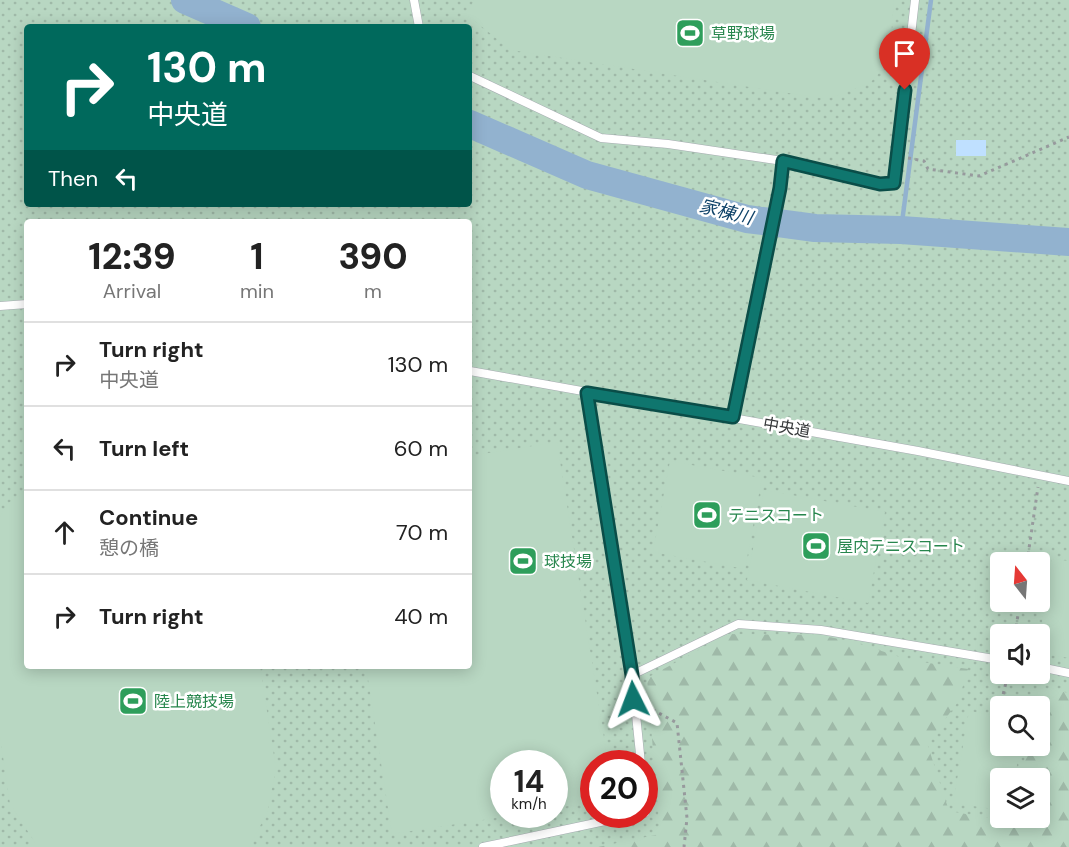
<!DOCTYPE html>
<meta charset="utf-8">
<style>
:root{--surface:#fff;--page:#f6f6f6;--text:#222;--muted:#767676;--line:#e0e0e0}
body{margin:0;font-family:"DM Sans","Noto Sans JP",sans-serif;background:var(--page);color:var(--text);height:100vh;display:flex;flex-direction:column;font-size:22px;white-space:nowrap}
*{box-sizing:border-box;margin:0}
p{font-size:20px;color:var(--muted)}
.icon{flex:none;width:33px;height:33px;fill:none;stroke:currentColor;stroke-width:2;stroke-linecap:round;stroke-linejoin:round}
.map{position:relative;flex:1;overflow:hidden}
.details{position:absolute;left:24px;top:219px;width:448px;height:450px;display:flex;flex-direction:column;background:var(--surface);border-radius:6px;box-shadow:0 3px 15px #0003}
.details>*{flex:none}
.hud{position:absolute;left:24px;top:24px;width:448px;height:183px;border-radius:6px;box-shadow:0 3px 15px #0003;background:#00695c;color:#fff;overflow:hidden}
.needle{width:39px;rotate:343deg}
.fabs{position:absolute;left:990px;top:552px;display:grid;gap:12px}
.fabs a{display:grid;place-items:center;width:60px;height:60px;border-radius:6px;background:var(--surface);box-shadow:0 3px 15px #0003;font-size:30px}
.speed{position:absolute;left:490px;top:750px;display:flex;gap:12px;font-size:30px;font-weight:700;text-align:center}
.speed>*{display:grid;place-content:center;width:78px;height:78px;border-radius:50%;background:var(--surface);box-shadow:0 3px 15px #0003;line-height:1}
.speed small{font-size:15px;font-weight:400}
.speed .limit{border:9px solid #d22;background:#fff;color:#111}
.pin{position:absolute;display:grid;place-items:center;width:51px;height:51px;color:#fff;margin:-62px -26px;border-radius:50% 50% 50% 0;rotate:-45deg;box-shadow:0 0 6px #0007}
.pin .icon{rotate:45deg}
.me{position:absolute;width:66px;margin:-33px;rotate:357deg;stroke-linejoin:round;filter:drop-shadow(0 0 4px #0008)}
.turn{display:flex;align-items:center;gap:21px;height:126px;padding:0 24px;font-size:27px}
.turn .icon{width:78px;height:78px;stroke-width:2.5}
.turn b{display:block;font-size:42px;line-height:51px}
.then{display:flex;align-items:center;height:57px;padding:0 24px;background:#0003;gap:12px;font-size:22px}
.eta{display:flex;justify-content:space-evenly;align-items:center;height:102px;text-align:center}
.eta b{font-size:36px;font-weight:800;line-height:42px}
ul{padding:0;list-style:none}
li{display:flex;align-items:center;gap:18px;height:84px;padding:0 24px;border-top:2px solid var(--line)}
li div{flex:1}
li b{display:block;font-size:22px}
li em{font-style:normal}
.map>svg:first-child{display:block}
.grass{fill:url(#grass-dots);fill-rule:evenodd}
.forest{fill:url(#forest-firs)}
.garden{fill:#b8d7c2}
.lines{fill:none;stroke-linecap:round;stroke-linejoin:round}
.stream{stroke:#92b2cf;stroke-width:4.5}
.river{stroke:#92b2cf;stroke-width:28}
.building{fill:#bfe0ff}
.lane-casing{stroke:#a6acb1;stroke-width:9}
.path{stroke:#979a9d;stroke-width:3;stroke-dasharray:3 4.5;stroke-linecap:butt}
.lane{stroke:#fff;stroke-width:8}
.route-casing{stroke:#0a4d48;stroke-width:15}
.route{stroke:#0f766e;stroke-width:10}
.labels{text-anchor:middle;stroke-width:5;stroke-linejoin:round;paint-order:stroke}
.leisure-label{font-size:16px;fill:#27864d;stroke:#fff;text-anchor:start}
.street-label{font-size:16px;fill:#37393b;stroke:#fff}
.water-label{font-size:18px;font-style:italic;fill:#0f4369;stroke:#fff}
</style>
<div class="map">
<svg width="1069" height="847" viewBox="0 0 1069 847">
<defs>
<pattern id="grass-dots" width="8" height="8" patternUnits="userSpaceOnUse" patternTransform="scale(1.5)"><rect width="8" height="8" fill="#b8d7c2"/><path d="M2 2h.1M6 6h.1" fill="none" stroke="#9fb9a8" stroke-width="1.8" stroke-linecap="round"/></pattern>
<pattern id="forest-firs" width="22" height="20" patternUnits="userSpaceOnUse" patternTransform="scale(1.5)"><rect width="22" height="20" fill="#b8d7c2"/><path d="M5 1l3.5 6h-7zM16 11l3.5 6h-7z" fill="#9fb9a8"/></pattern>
</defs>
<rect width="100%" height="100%" fill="#f8fbff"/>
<path class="grass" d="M0,0H1069V847H0ZM27,27H470V204H27ZM27,222H470V666H27ZM1000,562H1040V602H1000ZM1000,634H1040V674H1000ZM1000,706H1040V746H1000ZM504,764H555V814H504ZM594,764H645V814H594ZM1000,778H1040V818H1000Z"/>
<path class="forest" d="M728,634L817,635L851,641L909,660L968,669L958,702L927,743L949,811L1011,822L1013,818H1040V778H1021L1027,746H1040V706H1035L1039,687L1069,693V847H598L660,834L647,678Z"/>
<g class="garden">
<path d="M474,0H894L889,62L870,83L827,99L511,50L467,15Z"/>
<path d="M557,442L608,763L594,764V802L555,808V764H504V814L515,815L392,834L366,666H470V456Z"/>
<path d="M670,461L762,478L745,569L653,552Z"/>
<path d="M27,490V666H260L276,769L267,813L249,847H38L10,804L0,736V517L7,504Z"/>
<path d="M764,490L885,512L868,603L747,580Z"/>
<path d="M1052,559L1069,561V658L1040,653V635Z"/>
<path d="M969,711L1000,716V746H1020L1015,778H1000V810L953,803Z"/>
</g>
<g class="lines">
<path class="stream" d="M901,230L931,0"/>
<g class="river">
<path d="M185,0L247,27"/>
<path d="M470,124L587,175L747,219L815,228L901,230L1069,242"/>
</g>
</g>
<rect class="building" x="956" y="140" width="30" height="16"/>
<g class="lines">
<g class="lane-casing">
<g id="lane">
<path d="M414,0L419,27"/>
<path d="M470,76L601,138L668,144L783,161"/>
<path d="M0,306L27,304"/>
<path d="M470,371L918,451L1069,481"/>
<path d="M587,393L632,675"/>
<path d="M733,417L780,188L783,161L880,184L894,183L915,0"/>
<path d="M1040,667L1069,673"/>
<path d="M641,764L632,675L738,624L821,630L1000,660"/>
<path d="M645,798V813"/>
<path d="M483,847L638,814"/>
</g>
</g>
<g class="path">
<path d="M908,158L924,161L928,169L979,176L1069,137"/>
<path d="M1027,562L1038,487"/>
<path d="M1015,634L1020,602"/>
<path d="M646,706L677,723L687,818L684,847"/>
<path d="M998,716L1008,674"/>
</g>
<use href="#lane" class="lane"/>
</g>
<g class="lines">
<g class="route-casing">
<path id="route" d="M633,699L632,675L587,393L733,417L780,188L783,161L880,184L894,183L905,90"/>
</g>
<use href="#route" class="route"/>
</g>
<defs>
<g id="stadium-square" transform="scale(1.5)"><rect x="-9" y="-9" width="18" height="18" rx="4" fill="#2e9e5b" stroke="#fff"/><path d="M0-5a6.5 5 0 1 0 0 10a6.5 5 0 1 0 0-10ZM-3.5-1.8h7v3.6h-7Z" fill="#fff"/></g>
</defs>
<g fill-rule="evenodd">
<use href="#stadium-square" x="690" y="33"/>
<use href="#stadium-square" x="707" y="515"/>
<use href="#stadium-square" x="816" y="546"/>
<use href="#stadium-square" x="523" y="561"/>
<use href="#stadium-square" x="133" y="701"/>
</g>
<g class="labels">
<g class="leisure-label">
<text x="711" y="39">草野球場</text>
<text x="728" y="521">テニスコート</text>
<text x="837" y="552">屋内テニスコート</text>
<text x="544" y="567">球技場</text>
<text x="154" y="707">陸上競技場</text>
</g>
<g class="street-label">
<text transform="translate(787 427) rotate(10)" y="6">中央道</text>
</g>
<g class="water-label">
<text transform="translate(726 212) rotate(14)" y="6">家棟川</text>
</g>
</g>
</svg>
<div class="fabs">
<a><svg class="needle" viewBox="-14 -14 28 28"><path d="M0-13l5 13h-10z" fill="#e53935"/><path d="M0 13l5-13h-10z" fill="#767676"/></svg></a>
<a><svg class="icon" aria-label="sound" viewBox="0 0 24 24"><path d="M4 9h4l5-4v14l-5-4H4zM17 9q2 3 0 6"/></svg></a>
<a><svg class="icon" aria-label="search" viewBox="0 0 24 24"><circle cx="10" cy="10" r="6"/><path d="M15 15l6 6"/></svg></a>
<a><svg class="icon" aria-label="layers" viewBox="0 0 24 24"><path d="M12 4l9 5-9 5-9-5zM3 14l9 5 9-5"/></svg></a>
</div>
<div class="speed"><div>14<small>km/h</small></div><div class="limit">20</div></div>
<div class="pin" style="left:905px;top:90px;background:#d93025"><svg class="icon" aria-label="arrive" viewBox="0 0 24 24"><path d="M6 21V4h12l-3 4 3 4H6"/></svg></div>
<svg class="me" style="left:633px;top:699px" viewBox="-20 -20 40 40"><path d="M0-17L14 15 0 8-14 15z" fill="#0f766e" stroke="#fff" stroke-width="4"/></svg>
<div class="hud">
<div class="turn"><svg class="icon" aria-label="right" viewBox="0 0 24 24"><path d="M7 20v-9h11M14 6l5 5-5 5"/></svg><div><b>130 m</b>中央道</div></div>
<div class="then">Then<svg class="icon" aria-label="left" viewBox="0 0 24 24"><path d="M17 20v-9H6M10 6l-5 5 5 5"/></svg></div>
</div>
<section class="details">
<div class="eta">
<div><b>12:39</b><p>Arrival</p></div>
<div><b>1</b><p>min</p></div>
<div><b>390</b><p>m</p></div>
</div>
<ul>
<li><svg class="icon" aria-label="right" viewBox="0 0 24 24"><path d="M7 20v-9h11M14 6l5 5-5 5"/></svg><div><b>Turn right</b><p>中央道</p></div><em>130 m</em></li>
<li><svg class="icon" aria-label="left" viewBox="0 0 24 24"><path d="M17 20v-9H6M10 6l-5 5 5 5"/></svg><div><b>Turn left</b></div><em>60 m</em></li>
<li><svg class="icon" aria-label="ahead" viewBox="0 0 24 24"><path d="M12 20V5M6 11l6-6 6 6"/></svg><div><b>Continue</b><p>憩の橋</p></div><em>70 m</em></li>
<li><svg class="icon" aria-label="right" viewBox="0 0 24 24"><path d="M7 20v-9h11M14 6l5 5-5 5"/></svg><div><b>Turn right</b></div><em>40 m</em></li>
</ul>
</section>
</div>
